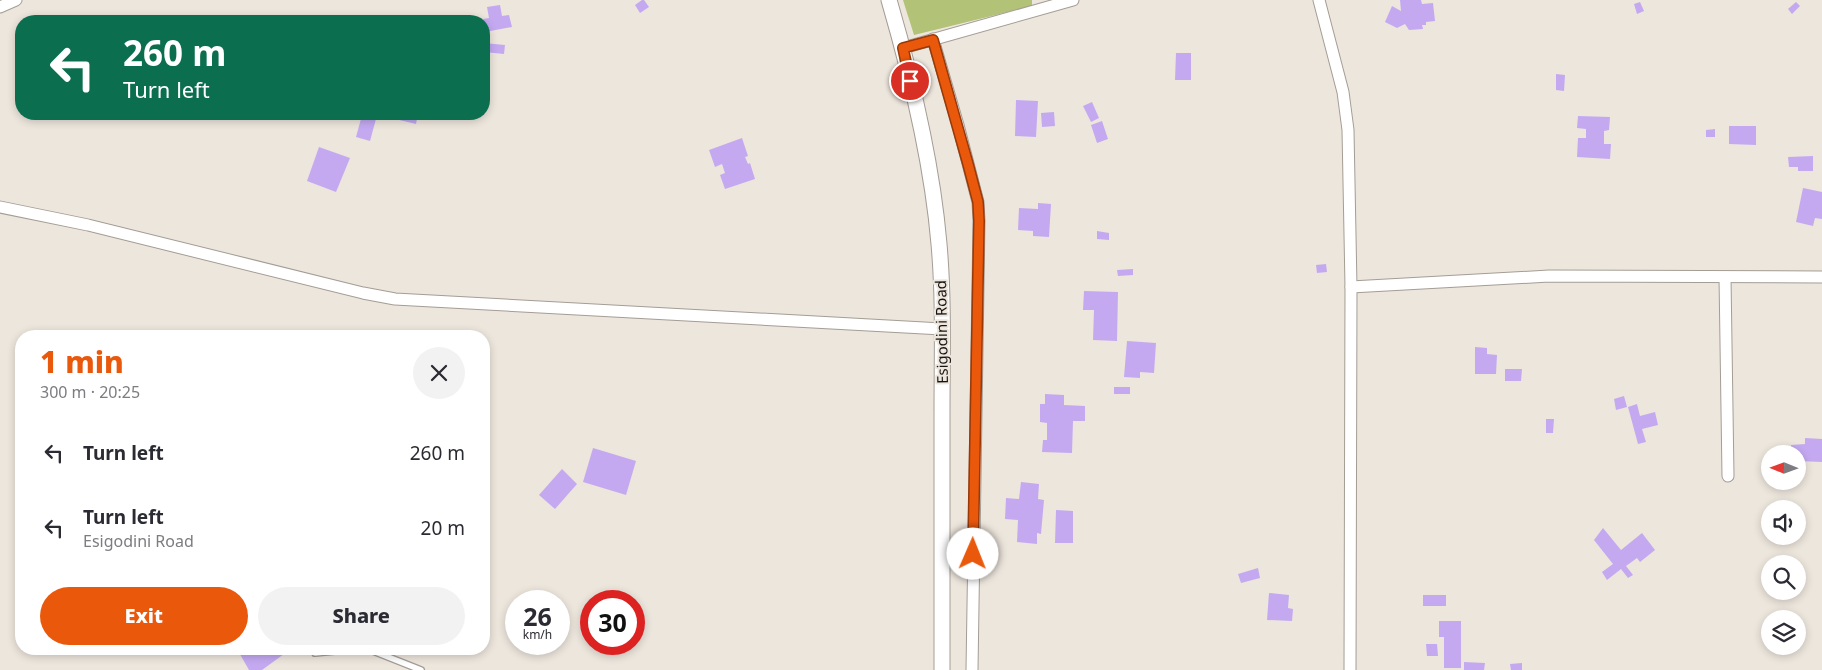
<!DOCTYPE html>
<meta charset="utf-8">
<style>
:root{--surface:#fff;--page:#f2f2f3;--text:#2b2b33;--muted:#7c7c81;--accent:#ea580c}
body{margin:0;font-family:"Noto Sans",sans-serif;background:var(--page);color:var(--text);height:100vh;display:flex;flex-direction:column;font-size:19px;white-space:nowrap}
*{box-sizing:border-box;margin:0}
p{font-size:16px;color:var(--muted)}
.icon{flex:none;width:28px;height:28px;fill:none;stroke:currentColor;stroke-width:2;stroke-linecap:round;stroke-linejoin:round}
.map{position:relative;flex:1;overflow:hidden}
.details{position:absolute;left:15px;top:330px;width:475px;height:325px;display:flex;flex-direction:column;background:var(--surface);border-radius:20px;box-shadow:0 2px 8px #0003}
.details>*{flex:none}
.hud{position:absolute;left:15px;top:15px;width:475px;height:105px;border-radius:20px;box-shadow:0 2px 8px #0003;background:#0b6e4f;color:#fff;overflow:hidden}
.needle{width:32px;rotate:271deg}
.controls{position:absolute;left:1761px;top:445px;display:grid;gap:10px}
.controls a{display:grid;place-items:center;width:45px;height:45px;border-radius:50%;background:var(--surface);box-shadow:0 2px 8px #0003;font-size:25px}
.speed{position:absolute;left:505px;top:590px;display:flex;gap:10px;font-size:25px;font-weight:700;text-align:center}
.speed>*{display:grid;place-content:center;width:65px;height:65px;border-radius:50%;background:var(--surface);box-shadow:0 2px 8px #0003;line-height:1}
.speed small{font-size:12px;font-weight:400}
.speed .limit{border:8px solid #d22;background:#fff;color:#111}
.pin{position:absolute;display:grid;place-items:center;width:42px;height:42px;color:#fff;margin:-21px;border:2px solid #fff;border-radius:50%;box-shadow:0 1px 5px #0007}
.me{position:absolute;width:55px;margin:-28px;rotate:1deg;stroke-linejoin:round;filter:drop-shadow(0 0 4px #0008)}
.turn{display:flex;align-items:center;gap:18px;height:105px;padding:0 25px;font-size:22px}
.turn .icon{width:65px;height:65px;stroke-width:2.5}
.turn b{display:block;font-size:35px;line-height:42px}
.round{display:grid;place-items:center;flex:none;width:52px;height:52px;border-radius:26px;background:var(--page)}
.overview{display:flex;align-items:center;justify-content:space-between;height:85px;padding:0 25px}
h1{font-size:30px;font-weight:800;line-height:38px;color:var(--accent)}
.primary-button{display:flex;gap:10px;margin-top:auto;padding:10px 25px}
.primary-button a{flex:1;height:58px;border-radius:30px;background:var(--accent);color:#fff;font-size:20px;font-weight:800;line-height:58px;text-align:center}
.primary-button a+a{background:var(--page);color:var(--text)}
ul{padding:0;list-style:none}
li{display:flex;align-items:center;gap:15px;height:75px;padding:0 25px}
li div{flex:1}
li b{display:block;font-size:19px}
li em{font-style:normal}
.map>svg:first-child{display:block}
.green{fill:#b2c277}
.building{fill:#c4a9f1}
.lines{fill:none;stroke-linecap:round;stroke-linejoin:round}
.lane-casing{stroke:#a49d95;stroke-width:8}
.street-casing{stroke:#a49d95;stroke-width:13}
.secondary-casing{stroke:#a49d95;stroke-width:17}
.lane{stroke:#fff;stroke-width:5.5}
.street{stroke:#fff;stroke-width:11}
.secondary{stroke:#fff;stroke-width:15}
.route-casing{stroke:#983908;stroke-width:12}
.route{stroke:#ea580c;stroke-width:9}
.labels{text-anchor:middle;stroke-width:4;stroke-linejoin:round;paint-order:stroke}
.street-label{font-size:15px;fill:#161311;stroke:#ede6dd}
</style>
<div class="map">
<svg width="1822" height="670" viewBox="0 0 1822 670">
<rect width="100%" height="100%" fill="#ede6dd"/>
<path class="green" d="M903,0H1032V6L914,35Z"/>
<g class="building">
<path d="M642,0H644L649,7L640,13L635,5Z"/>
<path d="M1400,0H1421L1422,4L1433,3L1435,21L1426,22V25H1422L1423,29L1409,30L1405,24L1397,28L1385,22L1392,6L1401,11Z"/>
<path d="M1640,2L1644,11L1637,14L1634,4Z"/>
<path d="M1796,2L1800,6L1792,14L1788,9Z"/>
<path d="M500,5L502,16L509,15L512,27L485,32L483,19L489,18L487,7Z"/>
<path d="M484,43L505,45L504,54L484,52Z"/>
<path d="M1176,53H1191V80H1175Z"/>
<path d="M1556,74L1565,75L1564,91L1556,90Z"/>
<path d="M1016,100L1038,101L1036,137L1015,136Z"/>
<path d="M1092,102L1099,118L1091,122L1083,106Z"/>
<path d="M1054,112L1055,126L1042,127L1041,113Z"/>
<path d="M396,114H418L416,124L395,119Z"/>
<path d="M362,115L376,119L370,141L356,137Z"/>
<path d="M1578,116L1610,117L1609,130L1604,131V144H1611L1610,159L1577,157L1578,138H1586V129L1577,128Z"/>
<path d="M1102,121L1108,139L1097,143L1091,125Z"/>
<path d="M1729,126H1756V145L1729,144Z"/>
<path d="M1715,129V137H1706V130Z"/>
<path d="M742,138L748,156L745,157L748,164L750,163L755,179L725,189L720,175L725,173L722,164L715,167L709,150Z"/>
<path d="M319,147L350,158L336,192L307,181Z"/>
<path d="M1813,156V171H1798V167H1789L1788,157Z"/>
<path d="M1803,188L1822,192V219L1815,218L1813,226L1796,222Z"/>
<path d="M1038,203L1051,204L1049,237L1033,236V231L1018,230L1019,208L1038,209Z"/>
<path d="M1097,231L1109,233V240L1097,239Z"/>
<path d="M1326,264L1327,272L1317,273L1316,265Z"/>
<path d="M1133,269V275L1118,276L1117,270Z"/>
<path d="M1084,291L1118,292L1117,341L1093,340L1094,310H1083Z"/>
<path d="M1127,341L1156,343L1154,373L1140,372V378L1124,377Z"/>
<path d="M1475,347L1487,348V354L1497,355L1496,374H1475Z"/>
<path d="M1505,369H1522L1521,381H1505Z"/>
<rect x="1114" y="387" width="16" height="7"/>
<path d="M1045,394L1064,395V405L1085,406V421H1073L1072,453L1042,452L1043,440H1047V423L1040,422V404H1045Z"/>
<path d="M1624,396L1627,407L1616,410L1614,399Z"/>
<path d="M1637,404L1640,416L1655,412L1658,425L1642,429L1646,442L1638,444L1628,407Z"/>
<path d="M1546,419H1554L1553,433H1546Z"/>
<path d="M1805,438L1822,439V462L1798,461V454H1791V445L1805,444Z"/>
<path d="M593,448L636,461L626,495L583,482Z"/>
<path d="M562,469L577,484L555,509L539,495Z"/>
<path d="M1021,482L1039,484L1038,499L1044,500L1041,534L1037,533V544L1017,542L1018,520L1005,519L1006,498L1019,499Z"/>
<path d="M1056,510L1073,511V543H1055Z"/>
<path d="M1603,528L1621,550L1642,533L1655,550L1640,562L1637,558L1626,566L1633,575L1628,578L1621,569L1607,580L1602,572L1613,564L1594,540Z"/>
<path d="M1258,568L1260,578L1241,583L1238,574Z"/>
<path d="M1269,593L1289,595L1288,608L1293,609L1292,621L1267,620Z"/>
<rect x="1423" y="595" width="23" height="11"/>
<path d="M1439,621H1461V668H1444V637H1439Z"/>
<path d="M1426,644H1437L1438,656H1427Z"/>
<path d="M237,649H280L284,654L262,670H249Z"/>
<path d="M1464,662L1485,663L1484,670H1464Z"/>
<path d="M1522,663V670H1511L1510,664Z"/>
</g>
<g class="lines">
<g class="lane-casing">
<g id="lane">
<path d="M368,649L421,670"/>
<path d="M315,653L355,649"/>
</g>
</g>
<g class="street-casing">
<g id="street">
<path d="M1319,0L1343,92L1348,130L1351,287L1350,670"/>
<path d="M0,7L16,0"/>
<path d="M933,39L958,125L978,202L979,221L972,670"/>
<path d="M903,48L1073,0"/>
<path d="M0,207L88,225L363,293L395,299L942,329"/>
<path d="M1725,277L1728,476"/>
<path d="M1351,287L1549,276L1822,277"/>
</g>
</g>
<g class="secondary-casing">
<path id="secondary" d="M889,0C912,79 932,161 939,244C944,300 942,357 942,413C942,499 942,584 942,670"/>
</g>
<use href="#lane" class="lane"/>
<use href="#street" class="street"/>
<use href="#secondary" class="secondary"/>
</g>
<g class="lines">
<g class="route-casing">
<path id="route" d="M910,81L903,48L933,40L968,164L978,202L979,221L973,554"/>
</g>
<use href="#route" class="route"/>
</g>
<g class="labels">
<g class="street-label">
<text transform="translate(942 332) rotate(-91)" y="5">Esigodini Road</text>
</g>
</g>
</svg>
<div class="controls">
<a><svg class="needle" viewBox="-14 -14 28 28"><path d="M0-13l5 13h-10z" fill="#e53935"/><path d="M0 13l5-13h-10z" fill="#7c7c81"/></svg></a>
<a><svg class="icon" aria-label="sound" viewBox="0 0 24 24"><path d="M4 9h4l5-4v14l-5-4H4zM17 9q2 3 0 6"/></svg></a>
<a><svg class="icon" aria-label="search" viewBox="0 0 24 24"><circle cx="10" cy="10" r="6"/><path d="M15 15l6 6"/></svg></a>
<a><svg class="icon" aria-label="layers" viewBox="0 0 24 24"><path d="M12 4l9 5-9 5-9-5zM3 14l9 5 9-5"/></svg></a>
</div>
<div class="speed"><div>26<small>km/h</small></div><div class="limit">30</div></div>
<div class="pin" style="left:910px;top:81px;background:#d93025"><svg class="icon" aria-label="arrive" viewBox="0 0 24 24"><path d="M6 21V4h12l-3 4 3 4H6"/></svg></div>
<svg class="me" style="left:973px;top:554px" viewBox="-20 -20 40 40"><circle r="19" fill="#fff"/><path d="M0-13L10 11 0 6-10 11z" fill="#ea580c"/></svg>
<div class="hud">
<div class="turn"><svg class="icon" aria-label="left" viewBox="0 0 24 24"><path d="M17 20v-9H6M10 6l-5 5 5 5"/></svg><div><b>260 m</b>Turn left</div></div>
</div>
<section class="details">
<div class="overview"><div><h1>1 min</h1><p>300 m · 20:25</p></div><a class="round"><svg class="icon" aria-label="close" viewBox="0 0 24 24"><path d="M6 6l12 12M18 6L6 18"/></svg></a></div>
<ul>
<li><svg class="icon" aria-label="left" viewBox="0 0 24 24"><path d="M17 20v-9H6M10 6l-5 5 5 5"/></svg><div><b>Turn left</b></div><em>260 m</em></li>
<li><svg class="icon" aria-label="left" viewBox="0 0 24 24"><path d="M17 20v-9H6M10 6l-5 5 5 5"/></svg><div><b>Turn left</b><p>Esigodini Road</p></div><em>20 m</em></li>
</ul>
<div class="primary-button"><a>Exit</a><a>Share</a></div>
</section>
</div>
